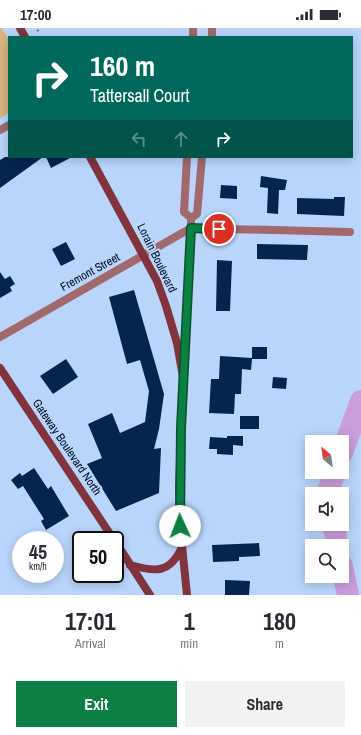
<!DOCTYPE html>
<style>
:root{--surface:#fff;--page:#f2f2f3;--text:#2b2b33;--muted:#7c7c81;--accent:#0b8043}
body{margin:0;font-family:"Archivo Narrow",sans-serif;background:var(--page);color:var(--text);height:100vh;display:flex;flex-direction:column;font-size:15px;white-space:nowrap}
*{box-sizing:border-box;margin:0}
p{font-size:13px;color:var(--muted)}
.icon{flex:none;width:22px;height:22px;fill:none;stroke:currentColor;stroke-width:2;stroke-linecap:round;stroke-linejoin:round}
.map{position:relative;height:567px;overflow:hidden}
.sheet{display:flex;flex-direction:column;background:var(--surface);flex:1}
.sheet>*{flex:none}
.top-card{position:absolute;left:8px;top:8px;width:345px;height:122px;border-radius:0px;box-shadow:0 2px 10px #0003;background:#00695c;color:#fff;overflow:hidden}
.needle{width:26px;rotate:331deg}
.tools{position:absolute;left:305px;top:407px;display:grid;gap:8px}
.tools a{display:grid;place-items:center;width:44px;height:44px;border-radius:0px;background:var(--surface);box-shadow:0 2px 10px #0003;font-size:20px}
.speed{position:absolute;left:12px;top:503px;display:flex;gap:8px;font-size:20px;font-weight:700;text-align:center}
.speed>*{display:grid;place-content:center;width:52px;height:52px;border-radius:50%;background:var(--surface);box-shadow:0 2px 10px #0003;line-height:1}
.speed small{font-size:10px;font-weight:400}
.speed .limit{border:2px solid #111;border-radius:6px;background:#fff;color:#111}
.pin{position:absolute;display:grid;place-items:center;width:34px;height:34px;color:#fff;margin:-17px;border:2px solid #fff;border-radius:50%;box-shadow:0 1px 4px #0007}
.me{position:absolute;width:44px;margin:-22px;rotate:358deg;stroke-linejoin:round;filter:drop-shadow(0 0 3px #0008)}
.turn{display:flex;align-items:center;gap:14px;height:84px;padding:0 16px;font-size:18px}
.turn .icon{width:52px;height:52px;stroke-width:2.5}
.turn b{display:block;font-size:28px;line-height:34px}
.lanes{display:flex;align-items:center;height:38px;padding:0 16px;background:#0003;justify-content:center;gap:20px;direction:ltr}
.lanes .off{opacity:.35}
.eta{display:flex;justify-content:space-evenly;align-items:center;height:68px;text-align:center}
.eta b{font-size:24px;font-weight:700;line-height:28px}
.cta{display:flex;gap:8px;margin-top:auto;padding:8px 16px}
.cta a{flex:1;height:46px;border-radius:0px;background:var(--accent);color:#fff;font-size:16px;font-weight:700;line-height:46px;text-align:center}
.cta a+a{background:var(--page);color:var(--text)}
.status{display:flex;justify-content:space-between;align-items:center;height:28px;padding:0 20px;background:var(--surface);direction:ltr}
.status svg{height:11px;fill:currentColor}
.map>svg:first-child{display:block}
.green{fill:#d8b480}
.lines{fill:none;stroke-linecap:round;stroke-linejoin:round}
.river{stroke:#ca9ddb;stroke-width:22}
.building{fill:#06254e}
.path{stroke:#5f7392;stroke-width:2;stroke-dasharray:2 3;stroke-linecap:butt}
.minor{stroke:#a1696b;stroke-width:8}
.tertiary{stroke:#a1696b;stroke-width:8}
.secondary{stroke:#82343c;stroke-width:8}
.route-casing{stroke:#07532c;stroke-width:10}
.route{stroke:#0b8043;stroke-width:7}
.labels{text-anchor:middle;stroke-width:4;stroke-linejoin:round;paint-order:stroke}
.street-label{font-size:12px;fill:#010c23;stroke:#b9d5fc}
</style>
<div class="status"><b>17:00</b><svg viewBox="0 0 49 12"><path d="M0 12V9h3v3zM5 12V6h3v6zM10 12V3h3v9zM15 12V0h3v12zM26 1h20v11H26zM47 4h2v5h-2z"/></svg></div>
<div class="map">
<svg width="361" height="567" viewBox="0 0 361 567">
<rect width="100%" height="100%" fill="#b9d5fc"/>
<path class="green" d="M0,0H2L9,12V85L0,90Z"/>
<g class="lines">
<g class="river">
<path d="M342,425L361,373"/>
<path d="M327,466L335,444"/>
<path d="M333,496L338,518"/>
<path d="M342,538L348,567"/>
</g>
</g>
<g class="building">
<path d="M5,129H43L0,160V132Z"/>
<path d="M46,129H72L51,140Z"/>
<path d="M261,148L287,152L285,162H279L278,186L267,185L268,160L260,159Z"/>
<path d="M221,157L237,158V171L220,170Z"/>
<path d="M334,169H345L344,188L297,186V170L334,171Z"/>
<path d="M66,214L75,231L61,238L52,221Z"/>
<path d="M257,216L308,217L307,232L257,231Z"/>
<path d="M217,232L232,233L230,283H216Z"/>
<path d="M0,244L5,251L10,248L15,256L10,259L12,263L0,270Z"/>
<path d="M134,262L164,366L159,401L154,421L161,420L159,465L116,483L87,436L102,430L88,396L112,385L120,405L145,394L149,363L140,332L127,336L109,269Z"/>
<path d="M252,319H267V331H252L251,342L242,341L241,366H235L234,386L209,385L211,351H219L220,328L252,330Z"/>
<path d="M66,331L78,349L53,366L40,348Z"/>
<path d="M273,349L287,350L286,361L272,360Z"/>
<rect x="240" y="388" width="19" height="13"/>
<path d="M227,408H243V418L233,417V427L217,426V421H209L210,409L227,410Z"/>
<path d="M34,440L48,461L51,458L69,488L46,502L41,493L44,491L23,458L18,461L11,452L20,445L22,448Z"/>
<path d="M259,515L260,528L239,529V533L213,534L212,517Z"/>
<path d="M225,552L250,553L249,567H225Z"/>
</g>
<g class="lines">
<path class="path" d="M37,3L41,0"/>
<g class="minor">
<path d="M0,102L9,97"/>
<path d="M0,309L191,200L350,204"/>
</g>
<g class="tertiary">
<path d="M193,9V0"/>
<path d="M212,9V0"/>
<path d="M191,190L197,186L202,129"/>
<path d="M184,344L191,200V190L184,184L187,129"/>
</g>
<g class="secondary">
<path d="M20,0L25,9"/>
<path d="M90,129L157,253L166,278L177,315L183,349L179,461L180,498L187,567"/>
<path d="M0,340L114,512"/>
<path d="M115,513L150,567"/>
<path d="M130,537C155,544 170,546 182,519"/>
</g>
</g>
<g class="lines">
<g class="route-casing">
<path id="route" d="M180,498L181,400L191,200L219,201"/>
</g>
<use href="#route" class="route"/>
</g>
<g class="labels">
<g class="street-label">
<text transform="translate(157 230) rotate(64)" y="4">Lorain Boulevard</text>
<text transform="translate(90 244) rotate(-29)" y="4">Fremont Street</text>
<text transform="translate(67 419) rotate(56)" y="4">Gateway Boulevard North</text>
</g>
</g>
</svg>
<div class="tools">
<a><svg class="needle" viewBox="-14 -14 28 28"><path d="M0-13l5 13h-10z" fill="#e53935"/><path d="M0 13l5-13h-10z" fill="#7c7c81"/></svg></a>
<a><svg class="icon" aria-label="sound" viewBox="0 0 24 24"><path d="M4 9h4l5-4v14l-5-4H4zM17 9q2 3 0 6"/></svg></a>
<a><svg class="icon" aria-label="search" viewBox="0 0 24 24"><circle cx="10" cy="10" r="6"/><path d="M15 15l6 6"/></svg></a>
</div>
<div class="speed"><div>45<small>km/h</small></div><div class="limit">50</div></div>
<div class="pin" style="left:219px;top:201px;background:#d93025"><svg class="icon" aria-label="arrive" viewBox="0 0 24 24"><path d="M6 21V4h12l-3 4 3 4H6"/></svg></div>
<svg class="me" style="left:180px;top:498px" viewBox="-20 -20 40 40"><circle r="19" fill="#fff"/><path d="M0-13L10 11 0 6-10 11z" fill="#0b8043"/></svg>
<div class="top-card">
<div class="turn"><svg class="icon" aria-label="right" viewBox="0 0 24 24"><path d="M7 20v-9h11M14 6l5 5-5 5"/></svg><div><b>160 m</b>Tattersall Court</div></div>
<div class="lanes"><svg class="icon off" aria-label="left" viewBox="0 0 24 24"><path d="M17 20v-9H6M10 6l-5 5 5 5"/></svg><svg class="icon off" aria-label="ahead" viewBox="0 0 24 24"><path d="M12 20V5M6 11l6-6 6 6"/></svg><svg class="icon" aria-label="right" viewBox="0 0 24 24"><path d="M7 20v-9h11M14 6l5 5-5 5"/></svg></div>
</div>
</div>
<section class="sheet">
<div class="eta">
<div><b>17:01</b><p>Arrival</p></div>
<div><b>1</b><p>min</p></div>
<div><b>180</b><p>m</p></div>
</div>
<div class="cta"><a>Exit</a><a>Share</a></div>
</section>
